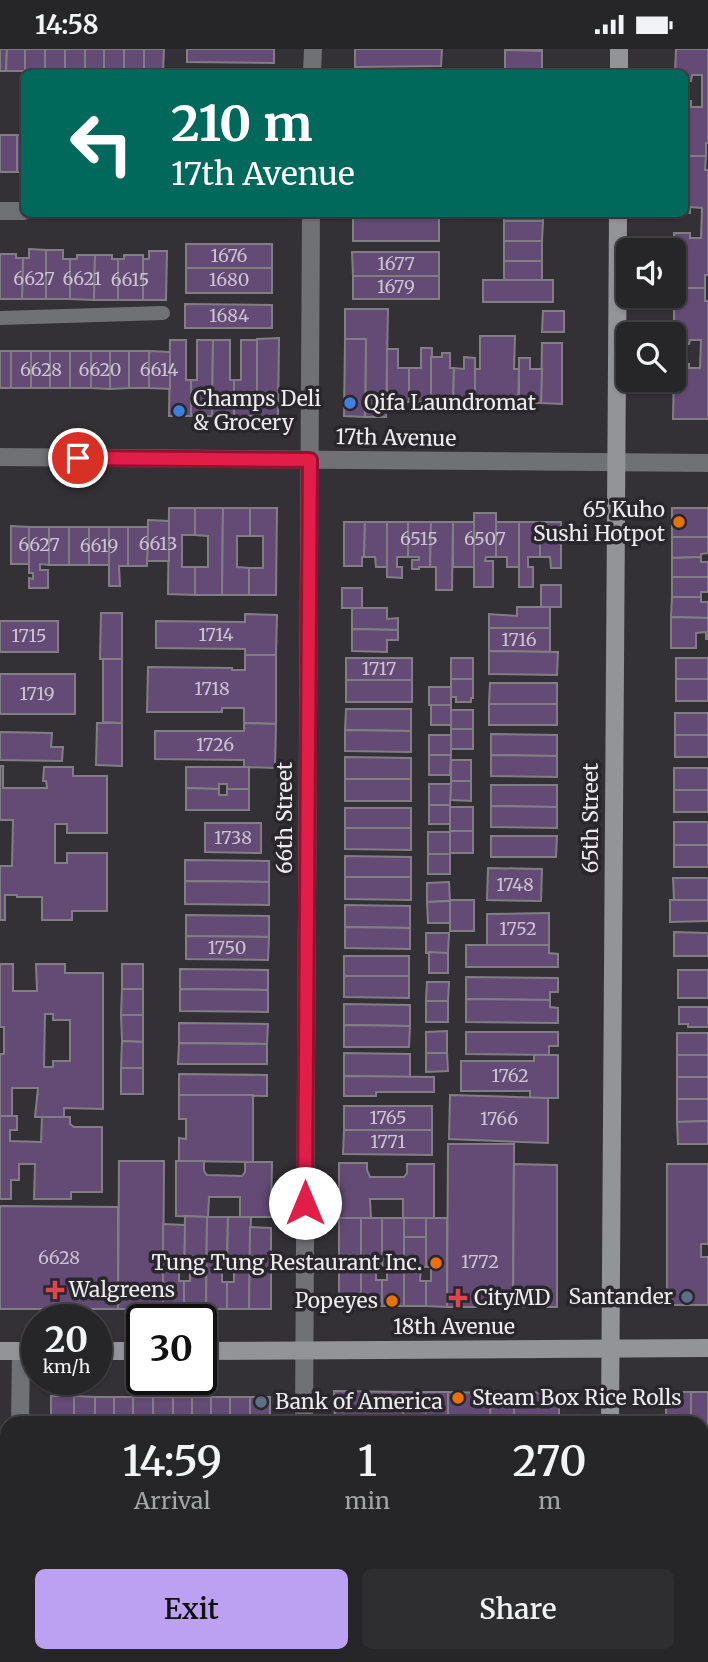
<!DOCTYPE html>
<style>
:root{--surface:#262528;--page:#2e2d30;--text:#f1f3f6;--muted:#a4a5a8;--line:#424245;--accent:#bca0f2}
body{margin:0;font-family:Merriweather,serif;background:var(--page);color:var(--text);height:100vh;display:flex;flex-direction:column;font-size:26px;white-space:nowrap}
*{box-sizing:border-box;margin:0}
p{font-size:23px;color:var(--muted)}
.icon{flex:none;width:38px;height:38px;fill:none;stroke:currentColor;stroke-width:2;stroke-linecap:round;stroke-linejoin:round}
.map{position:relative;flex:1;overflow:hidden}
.panel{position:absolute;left:0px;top:1367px;width:709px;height:247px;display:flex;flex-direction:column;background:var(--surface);border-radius:21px 21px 0 0;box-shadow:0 2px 5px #0004,0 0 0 2px var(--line)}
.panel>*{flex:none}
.guide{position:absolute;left:21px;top:21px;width:667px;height:147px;border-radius:10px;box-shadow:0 2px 5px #0004,0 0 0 2px var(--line);background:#00695c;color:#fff;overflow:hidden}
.buttons{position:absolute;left:616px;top:189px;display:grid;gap:14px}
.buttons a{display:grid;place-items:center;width:70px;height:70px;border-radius:10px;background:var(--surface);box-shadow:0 2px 5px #0004,0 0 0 2px var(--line);font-size:35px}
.speed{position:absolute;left:21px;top:1255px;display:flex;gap:14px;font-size:35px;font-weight:700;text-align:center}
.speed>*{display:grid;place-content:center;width:91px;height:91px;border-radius:50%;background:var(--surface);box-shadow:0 2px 5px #0004,0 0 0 2px var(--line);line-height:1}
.speed small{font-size:18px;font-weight:400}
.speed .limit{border:4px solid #111;border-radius:10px;background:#fff;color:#111}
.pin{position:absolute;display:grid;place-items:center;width:60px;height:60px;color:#fff;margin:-30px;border:4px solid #fff;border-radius:50%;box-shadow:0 2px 7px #0007}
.me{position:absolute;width:77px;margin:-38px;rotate:0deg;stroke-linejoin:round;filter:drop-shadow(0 0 5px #0008)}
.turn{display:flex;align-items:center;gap:24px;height:147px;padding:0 35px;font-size:32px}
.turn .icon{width:91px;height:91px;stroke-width:2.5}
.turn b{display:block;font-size:49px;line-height:60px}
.eta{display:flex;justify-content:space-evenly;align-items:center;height:119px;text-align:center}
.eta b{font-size:42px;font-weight:600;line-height:49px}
.action{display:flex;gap:14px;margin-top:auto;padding:14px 35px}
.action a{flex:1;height:80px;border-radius:10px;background:var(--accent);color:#111;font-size:28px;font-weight:600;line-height:80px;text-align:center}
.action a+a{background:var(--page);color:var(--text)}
.status{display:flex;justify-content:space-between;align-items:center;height:49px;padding:0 35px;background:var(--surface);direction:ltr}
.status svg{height:19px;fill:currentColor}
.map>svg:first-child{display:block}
.building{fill:#644b76;stroke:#817e83;stroke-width:2;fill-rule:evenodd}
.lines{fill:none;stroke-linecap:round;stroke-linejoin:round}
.lane{stroke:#707174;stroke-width:14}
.street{stroke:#707174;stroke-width:18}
.secondary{stroke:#939498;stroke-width:18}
.route-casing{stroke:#92132f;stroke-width:18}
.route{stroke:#e11d48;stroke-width:12}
.shop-dot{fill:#3f7fe0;stroke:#29272b;stroke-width:2.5}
.food-dot{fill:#e8710a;stroke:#29272b;stroke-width:2.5}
.health-dot{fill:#e0444e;stroke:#29272b;stroke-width:2.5}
.service-dot{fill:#5c6f8a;stroke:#29272b;stroke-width:2.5}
.labels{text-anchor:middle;stroke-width:7;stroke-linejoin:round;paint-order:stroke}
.number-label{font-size:18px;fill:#cbc3d0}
.poi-label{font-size:21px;fill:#edebee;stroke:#29272b;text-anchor:start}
.street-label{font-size:21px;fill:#edebee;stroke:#29272b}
</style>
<div class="status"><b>14:58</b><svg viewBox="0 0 49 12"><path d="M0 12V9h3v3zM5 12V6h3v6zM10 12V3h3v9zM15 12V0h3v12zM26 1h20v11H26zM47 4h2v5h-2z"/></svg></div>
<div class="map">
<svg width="708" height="1613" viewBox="0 0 708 1613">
<rect width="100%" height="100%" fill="#333136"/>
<g class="building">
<path d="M0,0H7L6,22H0Z"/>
<path d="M7,0H25V22H6Z"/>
<path d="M25,0H45V23L25,22Z"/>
<rect x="45" y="0" width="20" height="23"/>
<rect x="65" y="0" width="20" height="23"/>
<rect x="85" y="0" width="19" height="23"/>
<rect x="104" y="0" width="20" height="23"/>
<rect x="124" y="0" width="20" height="23"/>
<path d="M144,0H164L163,23H144Z"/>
<path d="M187,0H274V14L187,13Z"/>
<path d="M355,0H442L441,17L355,18Z"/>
<path d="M505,0H542V2L505,1Z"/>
<path d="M676,0H708V94H706V107H684V52H691V58H702V26H692L691,32H684V24H675Z"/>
<path d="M505,1L542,2V21H505Z"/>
<rect x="505" y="21" width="37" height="3"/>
<rect x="0" y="86" width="17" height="37"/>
<path d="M17,86L24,87V123H17Z"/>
<path d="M684,107H706L705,121H708V226H705V239H674V184H690V189H701L702,159L690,158V164L684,163Z"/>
<path d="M353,164H439V168L353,169Z"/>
<rect x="504" y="164" width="39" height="8"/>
<path d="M439,168V192H353V169Z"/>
<path d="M504,172H543L542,192H504Z"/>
<rect x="504" y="192" width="38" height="20"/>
<rect x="186" y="195" width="86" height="24"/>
<path d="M29,200L46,201V250H22L23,209H29Z"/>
<path d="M46,201H63V210H70V250H46Z"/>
<path d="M149,202H167L166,251H143V210H149Z"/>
<path d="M352,203H439V227H353Z"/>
<path d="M0,205H16V209H23L22,250H0Z"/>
<path d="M77,206H95L94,251L70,250V210H77Z"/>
<path d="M95,206H112V210H118V251H94Z"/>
<path d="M124,206H143V251H118V210H124Z"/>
<path d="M504,212H542V232L504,231Z"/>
<rect x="186" y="219" width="86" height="25"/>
<rect x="353" y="227" width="86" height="23"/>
<rect x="483" y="231" width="70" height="22"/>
<path d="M674,239H705V252H708V370H673L674,314L689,315V319H700L701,291H690L689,295H674Z"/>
<path d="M185,255L272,256V279H185Z"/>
<path d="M345,260H388L386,368H365L366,290H345Z"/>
<path d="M543,262H564V283H542Z"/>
<path d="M480,287H515L514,320H519L518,362L475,361V320H480Z"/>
<path d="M279,289L278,367H257V290Z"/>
<path d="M345,290H366L365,368L344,367Z"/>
<path d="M170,291H186V331H191V367H169Z"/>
<path d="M197,291H213L212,367H191V331H197Z"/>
<path d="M213,291H230V331H234V367H212Z"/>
<path d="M241,291H257V367H234V331H241Z"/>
<path d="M542,294H562V355L541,354Z"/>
<path d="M421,299H432L431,353H409V319H421Z"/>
<path d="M387,300H398V319H409V353H387Z"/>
<rect x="0" y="302" width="11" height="37"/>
<rect x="11" y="302" width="20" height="37"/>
<rect x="31" y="302" width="19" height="37"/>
<rect x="50" y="302" width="20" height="37"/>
<rect x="70" y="302" width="21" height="37"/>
<path d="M91,302H110V340L91,339Z"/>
<path d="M110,302H129V339L110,340Z"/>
<rect x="129" y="302" width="20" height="37"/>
<path d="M149,302L170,303V340L149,339Z"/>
<path d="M442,304H450V319H454L453,353H431V308H442Z"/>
<path d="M464,308L475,309V354L453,353L454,319L464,320Z"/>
<path d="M519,309H530V320H542L541,354H519Z"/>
<path d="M169,459H195V486H182V518H195V546L168,545Z"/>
<path d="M195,459H223L222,546H195V518H208V487L195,486Z"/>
<path d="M223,459H250V487H237V518L249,519V546H222Z"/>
<path d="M250,459H277L276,546H249V519H263V487H250Z"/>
<rect x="672" y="459" width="36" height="29"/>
<path d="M474,464H496V508H486L485,512H493V538H474Z"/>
<path d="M148,471L169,472V512H147Z"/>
<path d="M344,473H365L364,508H362V517H344Z"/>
<path d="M365,473H387V518H376L375,508H364Z"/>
<path d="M387,473H408V508H397V518H402V529L387,528Z"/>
<path d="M408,473H431L430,518H419V520H412V511H419V508H408Z"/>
<path d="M431,473H453L452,541H436V518H430Z"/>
<rect x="453" y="473" width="21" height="45"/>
<path d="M496,473H519V518H507V508H496Z"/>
<path d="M519,473H540V508H528V518H533V538H519Z"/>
<path d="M540,473H561V519H551L550,508H540Z"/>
<path d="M11,477L29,478V515H11Z"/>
<path d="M29,478H49V516L40,515V521H48V539H29V529L33,530V524H29Z"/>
<rect x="49" y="478" width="20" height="38"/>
<rect x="69" y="478" width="20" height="38"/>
<rect x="89" y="478" width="20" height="38"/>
<path d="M109,478H128V517H119L120,537H109Z"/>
<path d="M128,478H148L147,517H128Z"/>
<path d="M672,488H708V504L701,505V508L672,509Z"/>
<path d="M701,508V513H708V528H672V509Z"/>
<path d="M672,528H708V543H701V548H672Z"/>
<rect x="541" y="536" width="20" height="22"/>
<rect x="342" y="539" width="20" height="20"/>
<path d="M672,548H701V553H708V569L671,568Z"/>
<path d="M517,558H550V579H489V565L517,567Z"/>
<path d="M352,559H387V570L398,569V581L352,580Z"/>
<path d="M101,564H122V610H100Z"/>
<path d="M245,565L277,566L276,606H245V600L156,599V572L245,573Z"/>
<path d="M671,568L708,569V590H706V583L696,584V599H671Z"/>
<rect x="0" y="572" width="58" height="31"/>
<path d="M489,579H550V603L489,602Z"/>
<path d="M352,580L398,581V591H387V603L352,602Z"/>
<path d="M489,602L558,603L557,626L489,625Z"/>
<path d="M245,606H276V675L244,674V659H222V663H147L148,618L232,619V621H245Z"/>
<rect x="346" y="609" width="66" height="22"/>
<rect x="451" y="609" width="22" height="21"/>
<rect x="676" y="609" width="32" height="21"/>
<path d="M103,610H122V674L103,673Z"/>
<rect x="0" y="625" width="75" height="40"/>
<path d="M451,630H473V649H471V653H456V648H451Z"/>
<rect x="676" y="630" width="32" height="22"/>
<rect x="346" y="631" width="66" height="22"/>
<path d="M490,634H557V655H489Z"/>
<rect x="429" y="638" width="22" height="18"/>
<rect x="489" y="655" width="68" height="21"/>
<rect x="431" y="656" width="20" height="20"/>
<path d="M346,660H411V682L345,681Z"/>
<rect x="451" y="661" width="22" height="19"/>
<rect x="675" y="664" width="33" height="22"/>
<path d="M97,674H122V717L96,716Z"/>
<path d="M244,674L276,675L275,719L244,718V711L155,710V682H244Z"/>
<rect x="451" y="680" width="22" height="20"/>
<path d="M345,681L411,682V703L345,702Z"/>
<path d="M0,683L52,684L51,698H63L62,712L0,711Z"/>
<path d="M491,685L557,686V707L491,706Z"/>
<rect x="429" y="686" width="22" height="20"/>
<rect x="675" y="686" width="33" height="22"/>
<path d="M429,706H451L450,726H429Z"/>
<path d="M491,706L557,707V728L491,727Z"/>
<path d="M345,708L411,709V730H345Z"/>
<rect x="451" y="711" width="20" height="21"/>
<path d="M0,717H3V739H47L46,732H43L44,718H73V727H107V784H67V775H55V814H67V804H107V862H72V871H42V848H17V846H5V871H0V817H12L13,771H0Z"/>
<path d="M186,718H249V740H227V735H219V740L186,739Z"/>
<rect x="674" y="719" width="34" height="22"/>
<rect x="345" y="730" width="66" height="22"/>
<path d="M451,732H471V752L450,751Z"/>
<path d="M429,735H451L450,756H429Z"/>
<path d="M491,736H557V758L491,757Z"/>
<path d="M186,739L219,740V746H227V740H249V761H186Z"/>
<rect x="674" y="741" width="34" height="22"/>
<rect x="429" y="756" width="21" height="19"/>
<path d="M491,757L557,758V779L491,778Z"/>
<rect x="450" y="758" width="23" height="24"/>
<rect x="345" y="759" width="66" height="20"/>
<rect x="674" y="773" width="34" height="23"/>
<path d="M205,774H261V804L205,803Z"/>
<path d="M345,779H411V801L345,800Z"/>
<rect x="450" y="782" width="23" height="22"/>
<rect x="428" y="783" width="22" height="22"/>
<path d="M491,787H557L556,808H491Z"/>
<rect x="674" y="796" width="34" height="22"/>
<rect x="428" y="805" width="22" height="20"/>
<path d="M345,807L411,808V828H345Z"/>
<path d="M185,811L269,812V833L185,832Z"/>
<path d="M488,819L542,820L541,852L487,851Z"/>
<path d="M345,828H411V851L345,850Z"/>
<path d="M673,829H708V851H674Z"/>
<path d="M185,832L269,833V856L185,855Z"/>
<path d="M449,833L450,852L427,853V834Z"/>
<rect x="450" y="851" width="24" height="31"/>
<path d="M670,851H708V872L670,873Z"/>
<path d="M450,852V874H428L427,853Z"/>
<path d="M345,856L410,857V879L345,878Z"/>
<path d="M549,864V896H487V865Z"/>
<path d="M186,866L269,867V888L186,887Z"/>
<path d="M345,878L410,879V900L345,899Z"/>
<path d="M674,883L708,884V907H674Z"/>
<path d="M426,884H449L448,904H426Z"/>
<path d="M186,887L269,888L268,911L186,910Z"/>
<path d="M466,896H549V904L558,905V918H466Z"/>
<path d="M429,903L448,904V924H429Z"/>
<rect x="344" y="907" width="65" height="20"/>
<path d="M0,915H13V942H37L36,915H65V924H103V1060L64,1059V1068H35L38,1039H12V1067H0V1005H4V978H0ZM45,965H53V971H70V1012H53V1018H44Z"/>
<rect x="122" y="915" width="21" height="25"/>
<path d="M180,920L268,921V941L180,940Z"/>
<rect x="678" y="921" width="30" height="28"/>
<path d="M344,927H409V949L344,948Z"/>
<path d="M466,928L558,929V943H550V951L466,950Z"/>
<path d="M427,933H449L448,952H426Z"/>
<path d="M122,940H143V966H121Z"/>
<path d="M180,940L268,941V963L180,962Z"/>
<path d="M466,950L550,951V958L558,959V974L466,973Z"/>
<rect x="426" y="952" width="22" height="21"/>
<path d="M344,955L410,956V977L344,976Z"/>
<path d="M679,958H708V978H688V975H679Z"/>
<path d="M121,966H143V993L122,992Z"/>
<path d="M179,974L268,975L267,995L179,994Z"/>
<path d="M344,976L410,977L409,998H344Z"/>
<path d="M447,982V1004H426V983Z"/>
<path d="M466,983H558V997H549V1006L466,1005Z"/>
<rect x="677" y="984" width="31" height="22"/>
<path d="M122,992L143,993V1019H121Z"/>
<path d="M179,994L267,995V1015H178Z"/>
<path d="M344,1004L410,1005V1028L344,1027Z"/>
<path d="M426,1004H447L448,1022L426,1023Z"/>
<path d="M534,1006H558V1049H530V1042H461V1012H534Z"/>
<rect x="677" y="1006" width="31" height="22"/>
<rect x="121" y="1019" width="22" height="26"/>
<path d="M179,1025L267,1026V1047L179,1046Z"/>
<path d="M344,1027L434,1028V1043H376V1047H344Z"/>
<rect x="677" y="1028" width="31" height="22"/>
<path d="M179,1046H253V1113L179,1112V1089L186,1090V1070H179Z"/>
<path d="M450,1046L548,1049V1094L449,1090Z"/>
<path d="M677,1050H708V1072L677,1073Z"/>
<rect x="344" y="1057" width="88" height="24"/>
<path d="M0,1067H17V1081H10V1092L41,1093L42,1068H70V1075L74,1078H102V1143H71V1150H34L35,1115H19V1131H11V1150H0Z"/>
<path d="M708,1072V1095H678L677,1073Z"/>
<path d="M344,1081H432V1106L343,1105Z"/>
<path d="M448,1095H514L513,1258H447Z"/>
<path d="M119,1112H164L163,1260H118Z"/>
<path d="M176,1112H204V1122L207,1126L242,1127L245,1123V1113H272L271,1168H240V1148H209L208,1168L176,1167Z"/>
<path d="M339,1114H367V1121L370,1128H404L407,1124V1115H434V1169H403V1150H370L371,1169H339Z"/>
<path d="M514,1115L557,1116V1258H513Z"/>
<path d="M667,1115H708V1195H701V1208H708V1256H667Z"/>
<path d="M0,1157L118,1158V1260H0Z"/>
<path d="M185,1167L207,1168L206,1260H184V1232H190V1219H184Z"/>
<path d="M207,1168H228L227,1219L222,1218V1233H227V1260H206Z"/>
<path d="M228,1168H251L249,1260H227V1233H234V1218L227,1219Z"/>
<rect x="339" y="1169" width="22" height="88"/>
<path d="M361,1169H382V1217H376V1231H382V1257H361Z"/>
<path d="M382,1169H404V1257H382V1231H387V1217H382Z"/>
<rect x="404" y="1169" width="22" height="19"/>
<path d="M426,1169H447V1258L426,1257V1232H431V1218H426Z"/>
<path d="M163,1175L185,1176L184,1219H179V1232H184V1260H163Z"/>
<path d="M250,1178L271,1179V1260H249Z"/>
<path d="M404,1188H426V1218H421L420,1232H426V1257H404Z"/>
<path d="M334,1342L403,1343V1374H335Z"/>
<rect x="403" y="1343" width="23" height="31"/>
<rect x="426" y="1343" width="22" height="31"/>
<path d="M448,1343L491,1344L490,1374H448Z"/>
<path d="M514,1343L559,1344V1374H514Z"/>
<path d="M514,1343V1374H490L491,1344Z"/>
<rect x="666" y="1343" width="25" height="31"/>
<path d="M691,1343H708V1377H705V1386H708V1453H702V1374H691Z"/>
<rect x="51" y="1347" width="23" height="27"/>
<path d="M74,1347L95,1348V1374H74Z"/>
<rect x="95" y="1348" width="19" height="26"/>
<rect x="114" y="1348" width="19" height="26"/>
<rect x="133" y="1348" width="20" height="26"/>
<rect x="153" y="1348" width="20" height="26"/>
<rect x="173" y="1348" width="19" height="26"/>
<rect x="192" y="1348" width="19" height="26"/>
<rect x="211" y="1348" width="19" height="26"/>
<rect x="230" y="1348" width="20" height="26"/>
<rect x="250" y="1348" width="20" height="26"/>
<rect x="702" y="1453" width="6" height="121"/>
<path d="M55,1606H127L126,1613H55Z"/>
<path d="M138,1606H159V1613H137Z"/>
<rect x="159" y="1606" width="22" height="7"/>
<rect x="193" y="1606" width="72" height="7"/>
<path d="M339,1606H414V1608L339,1607Z"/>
<path d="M533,1606H554V1613H479V1608L533,1609Z"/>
<path d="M666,1606H696V1609H699V1613H666Z"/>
</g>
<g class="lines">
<path class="lane" d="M0,269L163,264"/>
<g class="street">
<path d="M312,24L313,0"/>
<path d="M0,162H24"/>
<path d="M0,408L708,414"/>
<path d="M20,1374L21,1302"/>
<path d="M304,1374L311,164"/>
<path d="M19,1613V1606"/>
<path d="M302,1613V1606"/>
</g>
<g class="secondary">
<path d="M619,24V0"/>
<path d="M0,1302H37"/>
<path d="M96,1302H142"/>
<path d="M201,1302L708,1299"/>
<path d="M610,1374L618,164"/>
<path d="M609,1613V1606"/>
</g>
</g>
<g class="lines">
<g class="route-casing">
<path id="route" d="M78,409L310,411L305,1154"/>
</g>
<use href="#route" class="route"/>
</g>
<g class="shop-dot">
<circle cx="350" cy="354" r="7"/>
<circle cx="179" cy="362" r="7"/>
</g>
<g class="food-dot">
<circle cx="679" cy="473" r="7"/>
<circle cx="436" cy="1214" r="7"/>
<circle cx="392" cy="1252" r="7"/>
<circle cx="458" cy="1349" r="7"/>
</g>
<g class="health-dot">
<path d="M51.5 1230.5h7v7h7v7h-7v7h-7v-7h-7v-7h7z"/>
<path d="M454.5 1238.5h7v7h7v7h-7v7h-7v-7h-7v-7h7z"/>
</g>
<g class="service-dot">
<circle cx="687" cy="1248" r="7"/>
<circle cx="261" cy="1353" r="7"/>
</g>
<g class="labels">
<g class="number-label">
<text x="229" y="213">1676</text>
<text x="396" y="221">1677</text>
<text x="34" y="236">6627</text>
<text x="82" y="236">6621</text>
<text x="130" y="237">6615</text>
<text x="229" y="237">1680</text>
<text x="396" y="244">1679</text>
<text x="229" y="273">1684</text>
<text x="41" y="327">6628</text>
<text x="100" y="327">6620</text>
<text x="159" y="327">6614</text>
<text x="419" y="496">6515</text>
<text x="485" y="496">6507</text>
<text x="158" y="501">6613</text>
<text x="39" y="502">6627</text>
<text x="99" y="503">6619</text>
<text x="216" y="592">1714</text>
<text x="29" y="593">1715</text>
<text x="519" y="597">1716</text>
<text x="379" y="626">1717</text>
<text x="212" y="646">1718</text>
<text x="37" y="651">1719</text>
<text x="215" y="702">1726</text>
<text x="233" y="795">1738</text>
<text x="515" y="842">1748</text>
<text x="518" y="886">1752</text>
<text x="227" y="905">1750</text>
<text x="510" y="1033">1762</text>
<text x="388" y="1075">1765</text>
<text x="499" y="1076">1766</text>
<text x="388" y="1099">1771</text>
<text x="59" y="1215">6628</text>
<text x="480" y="1219">1772</text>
</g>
<g class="poi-label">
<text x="193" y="357">Champs Deli<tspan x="193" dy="24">&amp; Grocery</tspan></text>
<text x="364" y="361">Qifa Laundromat</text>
<text x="665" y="468" text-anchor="end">65 Kuho<tspan x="665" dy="24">Sushi Hotpot</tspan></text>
<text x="422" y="1221" text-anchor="end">Tung Tung Restaurant Inc.</text>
<text x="69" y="1248">Walgreens</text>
<text x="673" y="1255" text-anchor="end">Santander</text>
<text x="474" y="1256">CityMD</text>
<text x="378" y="1259" text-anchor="end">Popeyes</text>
<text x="472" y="1356">Steam Box Rice Rolls</text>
<text x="275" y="1360">Bank of America</text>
</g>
<g class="street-label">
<text transform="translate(396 389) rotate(1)" y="7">17th Avenue</text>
<text transform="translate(285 769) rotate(-90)" y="7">66th Street</text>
<text transform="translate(591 769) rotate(-90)" y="7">65th Street</text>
<text x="454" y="1285">18th Avenue</text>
</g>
</g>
</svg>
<div class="buttons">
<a><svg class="icon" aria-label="sound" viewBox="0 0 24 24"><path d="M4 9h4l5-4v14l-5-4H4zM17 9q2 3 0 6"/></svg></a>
<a><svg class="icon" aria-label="search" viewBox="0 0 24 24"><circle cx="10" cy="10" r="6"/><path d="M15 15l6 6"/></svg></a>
</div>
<div class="speed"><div>20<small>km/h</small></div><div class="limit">30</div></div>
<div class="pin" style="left:78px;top:409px;background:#d93025"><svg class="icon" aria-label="arrive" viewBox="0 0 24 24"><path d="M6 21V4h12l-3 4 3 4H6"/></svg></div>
<svg class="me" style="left:305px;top:1154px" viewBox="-20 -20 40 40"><circle r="19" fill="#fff"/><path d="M0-13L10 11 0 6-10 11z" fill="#e11d48"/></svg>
<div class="guide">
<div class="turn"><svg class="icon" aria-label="left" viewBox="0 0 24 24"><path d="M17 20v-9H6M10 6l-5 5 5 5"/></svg><div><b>210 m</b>17th Avenue</div></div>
</div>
<section class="panel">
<div class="eta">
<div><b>14:59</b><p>Arrival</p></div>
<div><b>1</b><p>min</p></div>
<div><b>270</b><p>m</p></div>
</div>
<div class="action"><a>Exit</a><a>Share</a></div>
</section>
</div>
